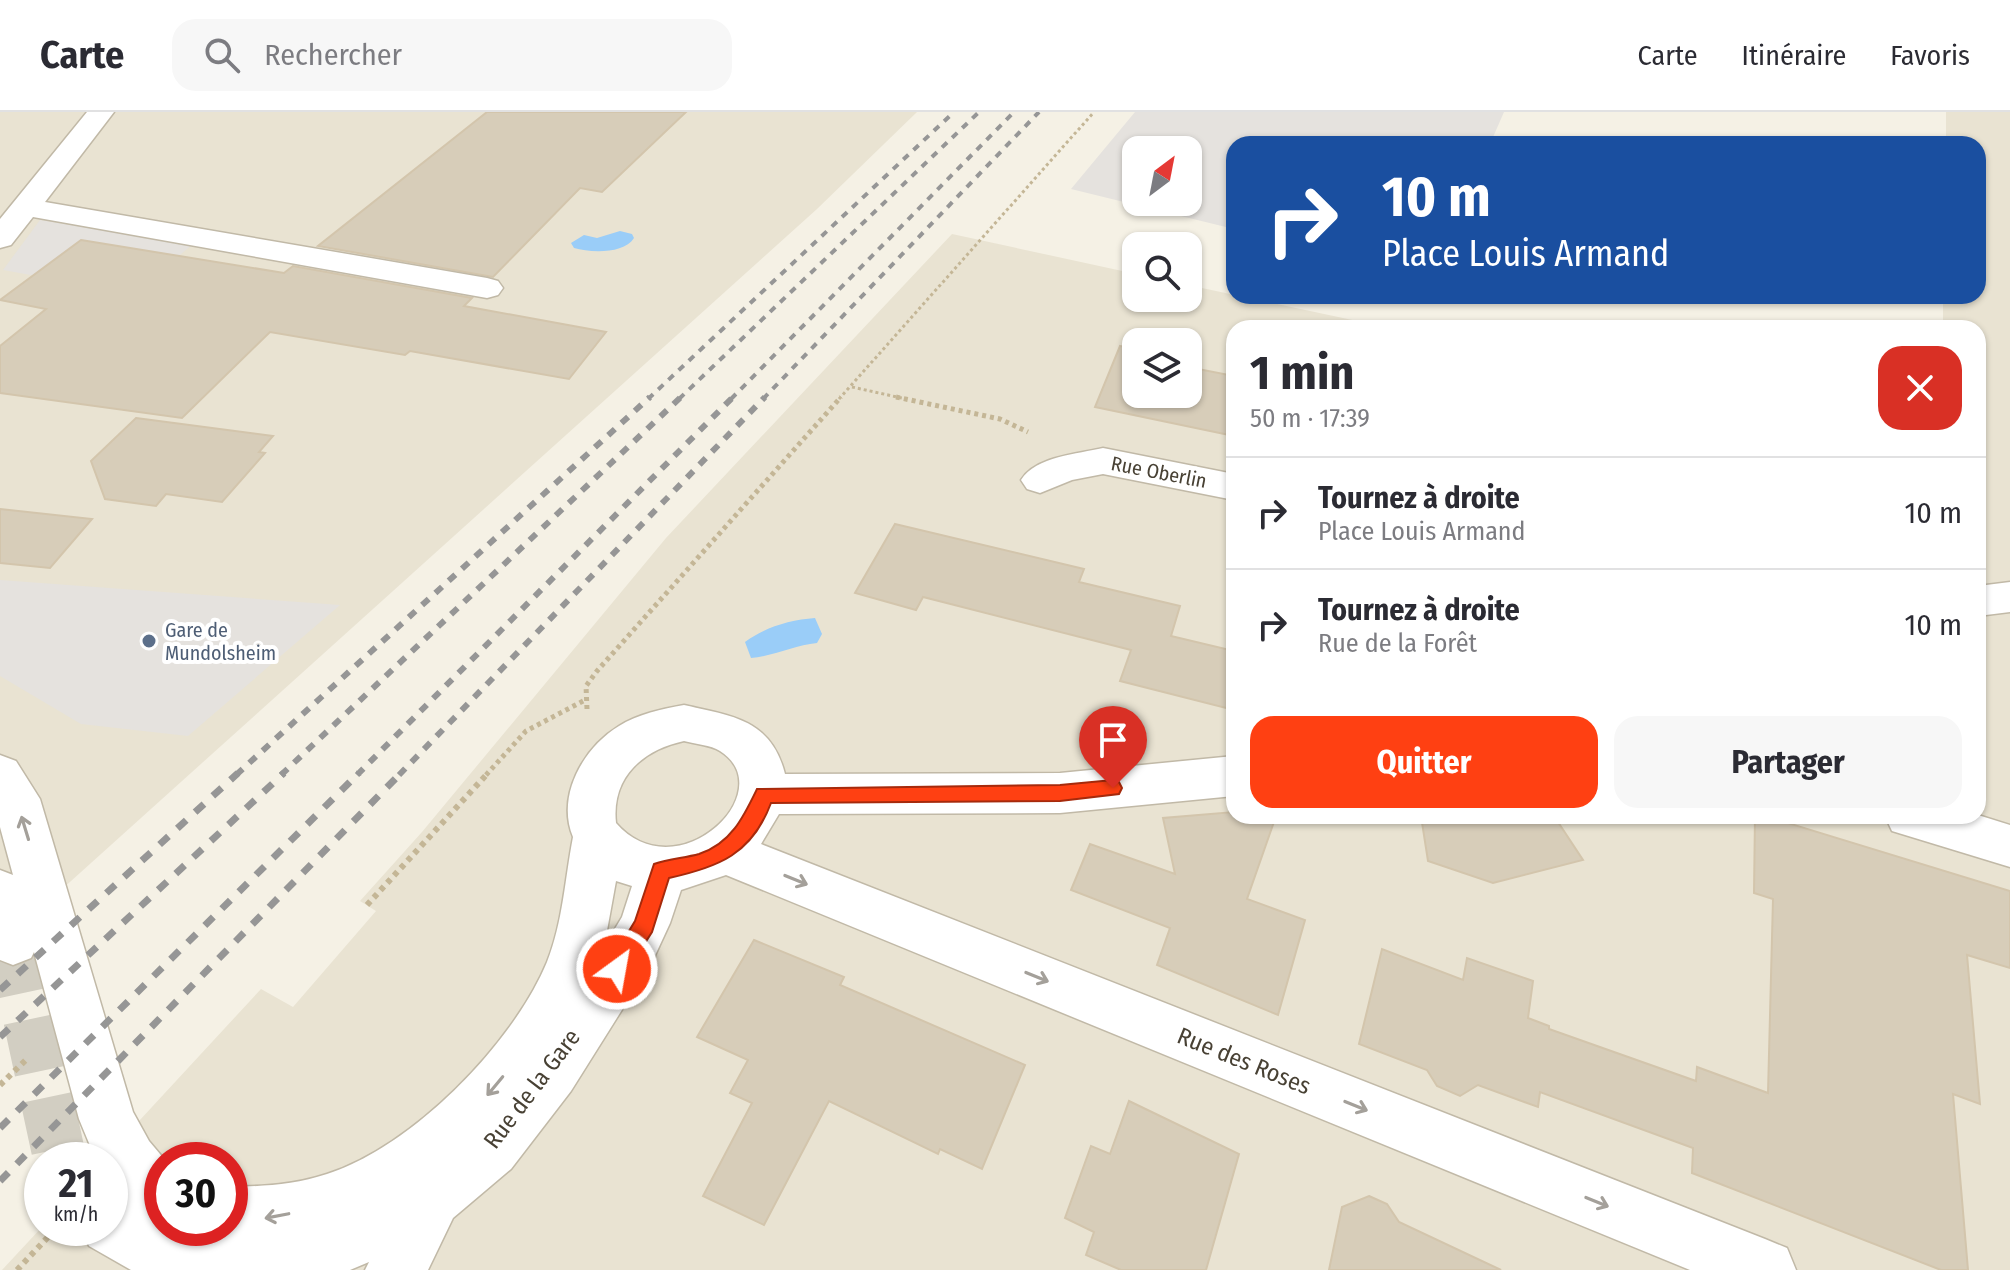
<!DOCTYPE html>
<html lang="fr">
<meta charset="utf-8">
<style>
:root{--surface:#fff;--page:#f7f7f7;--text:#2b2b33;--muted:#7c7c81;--line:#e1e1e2;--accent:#ff4012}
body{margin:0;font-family:"Fira Sans Condensed",sans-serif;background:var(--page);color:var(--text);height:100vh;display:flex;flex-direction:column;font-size:30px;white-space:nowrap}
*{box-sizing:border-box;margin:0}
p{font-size:26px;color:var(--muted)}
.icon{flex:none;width:44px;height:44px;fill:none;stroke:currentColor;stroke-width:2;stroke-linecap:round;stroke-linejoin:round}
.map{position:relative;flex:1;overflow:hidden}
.panel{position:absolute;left:1226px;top:208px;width:760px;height:504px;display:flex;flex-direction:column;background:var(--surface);border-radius:24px;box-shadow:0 2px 6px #0004}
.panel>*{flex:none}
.hud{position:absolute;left:1226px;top:24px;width:760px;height:168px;border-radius:24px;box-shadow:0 2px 6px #0004;background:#1a4fa0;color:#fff;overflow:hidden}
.needle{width:52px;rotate:32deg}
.buttons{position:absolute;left:1122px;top:24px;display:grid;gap:16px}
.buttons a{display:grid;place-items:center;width:80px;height:80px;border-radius:16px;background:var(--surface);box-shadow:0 2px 6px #0004;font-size:40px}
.speed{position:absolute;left:24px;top:1030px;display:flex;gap:16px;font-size:40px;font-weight:700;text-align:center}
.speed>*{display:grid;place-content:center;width:104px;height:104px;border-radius:50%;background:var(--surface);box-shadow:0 2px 6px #0004;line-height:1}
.speed small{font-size:20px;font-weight:400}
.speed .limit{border:12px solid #d22;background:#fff;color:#111}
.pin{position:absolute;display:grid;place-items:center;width:68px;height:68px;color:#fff;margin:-82px -34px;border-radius:50% 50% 50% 0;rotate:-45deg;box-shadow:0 0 8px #0007}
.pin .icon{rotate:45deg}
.me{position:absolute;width:88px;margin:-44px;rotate:32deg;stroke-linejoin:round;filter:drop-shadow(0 0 6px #0008)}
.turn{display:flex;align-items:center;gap:28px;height:168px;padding:0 24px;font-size:36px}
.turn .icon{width:104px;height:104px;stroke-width:2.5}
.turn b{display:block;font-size:56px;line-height:68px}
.round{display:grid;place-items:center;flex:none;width:84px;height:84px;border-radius:24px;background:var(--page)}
.headline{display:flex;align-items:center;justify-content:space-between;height:136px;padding:0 24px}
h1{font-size:48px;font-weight:700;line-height:60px}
.primary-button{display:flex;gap:16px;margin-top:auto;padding:16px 24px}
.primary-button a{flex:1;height:92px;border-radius:24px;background:var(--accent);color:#fff;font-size:32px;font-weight:700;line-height:92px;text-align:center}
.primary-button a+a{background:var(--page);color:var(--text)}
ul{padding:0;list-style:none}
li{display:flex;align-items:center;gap:24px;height:112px;padding:0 24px;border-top:2px solid var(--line)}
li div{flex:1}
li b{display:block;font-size:30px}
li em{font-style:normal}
header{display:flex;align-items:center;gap:48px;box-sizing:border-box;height:112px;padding:0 40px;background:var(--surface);border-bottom:2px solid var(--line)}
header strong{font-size:38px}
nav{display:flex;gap:44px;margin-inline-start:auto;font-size:28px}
.search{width:560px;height:72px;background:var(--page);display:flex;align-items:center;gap:20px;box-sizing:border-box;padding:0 28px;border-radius:24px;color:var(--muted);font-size:30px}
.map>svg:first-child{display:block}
.residential{fill:#e9e3d2;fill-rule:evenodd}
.parking{fill:#e5e2de;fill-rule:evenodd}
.water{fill:#9acdf8}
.building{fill:#d7cdb9;stroke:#d3c5ac;stroke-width:2}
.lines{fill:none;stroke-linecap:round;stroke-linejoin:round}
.street-tunnel{stroke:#d2cec2;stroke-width:53;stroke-dasharray:53 27;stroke-linecap:butt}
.street-casing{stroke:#c1b9a7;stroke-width:3}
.path-far2{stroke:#c4b696;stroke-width:3;stroke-dasharray:3 3;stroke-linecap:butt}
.path-far1{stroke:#c4b696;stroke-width:5;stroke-dasharray:4 4;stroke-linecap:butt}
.path{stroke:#c4b696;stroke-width:6;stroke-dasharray:5 5;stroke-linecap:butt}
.street{fill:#fff;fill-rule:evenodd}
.rail-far2{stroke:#969696;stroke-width:4;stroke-dasharray:7 7;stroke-linecap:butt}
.rail-far1{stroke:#969696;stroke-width:6;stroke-dasharray:9 9;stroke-linecap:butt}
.rail{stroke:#969696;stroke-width:7;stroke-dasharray:12 12;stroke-linecap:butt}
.oneway{stroke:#a4a09a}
.route{fill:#ff4012;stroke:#a62a0c;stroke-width:2}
.service-dot{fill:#5c6f8a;stroke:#fff;stroke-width:3}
.labels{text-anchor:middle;stroke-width:8;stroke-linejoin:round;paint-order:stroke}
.street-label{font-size:20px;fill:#484134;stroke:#fff}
.service-label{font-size:20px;fill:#4e5e75;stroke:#fff;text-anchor:start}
.near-street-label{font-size:24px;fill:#484134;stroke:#fff}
</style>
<header>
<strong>Carte</strong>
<div class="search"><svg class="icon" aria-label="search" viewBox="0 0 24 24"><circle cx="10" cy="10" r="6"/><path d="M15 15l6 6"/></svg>Rechercher</div>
<nav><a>Carte</a><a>Itinéraire</a><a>Favoris</a></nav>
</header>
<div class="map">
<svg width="2010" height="1158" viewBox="0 0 2010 1158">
<rect width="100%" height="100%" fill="#f5f1e5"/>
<g class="residential">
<path d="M0,0H917L817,97L0,833Z"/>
<path d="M1946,0H2010V1158H2L42,1115L110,1116V1048H103L261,877L293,895L376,799L360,789L422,720L666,426L952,122L1136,162V186H1188V173L1390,216H1234V704H1978V216H1943V184H1978V32H1946ZM1136,230H1188V282H1136ZM162,1048H230V1116H162Z"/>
</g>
<g class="parking">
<path d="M1135,0H1504L1490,32H1234V117L1071,77ZM1136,38H1188V90H1136Z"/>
<path d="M40,108L192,133L120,192L75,171L3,158Z"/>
<path d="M0,468L340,493L188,624L81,612L0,564Z"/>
</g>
<g class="water">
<path d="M620,119L632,122L634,126C624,142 591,141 574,136L571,131L584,123L597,126Z"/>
<path d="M815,506L822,522L817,531C795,533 774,544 751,546L745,530C765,515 790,508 815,506Z"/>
</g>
<g class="building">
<path d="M487,0H686L602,80L580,76L493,165L318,134Z"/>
<path d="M81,128L284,161L293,154L472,186L464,194L606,220L569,267L410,239L405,243L270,220L182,306L0,281V234L46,197L0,188Z"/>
<path d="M1120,234L1136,237V282H1188V255L1234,264V324L1095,295Z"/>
<path d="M136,306L273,324L259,340L265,341L222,390L166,382L156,394L105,387L91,349Z"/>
<path d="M0,397L92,407L50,456L0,451Z"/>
<path d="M895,412L1084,457L1079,470L1180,494L1171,524L1234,539V598L1120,569L1131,538L923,485L916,498L855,481Z"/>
<path d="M1234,700V704H1276L1247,787L1305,808L1278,903L1157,853L1170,816L1071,778L1090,732L1175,762L1163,706Z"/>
<path d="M1421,704H1554L1583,748L1493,771L1428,749Z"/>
<path d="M1755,704H1765L2010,779V856L1967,843L1980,992L1953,982L1968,1158H1941L1692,1061L1693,1036L1540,980L1538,995L1478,973L1460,984L1437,974L1427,958L1359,932L1382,837L1463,868L1467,846L1533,869L1528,906L1549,914V917L1696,969L1697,955L1768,981L1773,787L1754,781Z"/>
<path d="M754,828L844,865L840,873L1025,953L982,1057L940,1037L938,1042L829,989L764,1113L703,1084L752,991L730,981L748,948L697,925Z"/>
<path d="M1129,989L1239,1042L1206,1158H1121L1086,1143L1094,1120L1065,1106L1091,1034L1110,1042Z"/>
<path d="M1369,1084L1387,1092L1399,1110L1501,1158H1329L1342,1095Z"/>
</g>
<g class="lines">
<path class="street-tunnel" d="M13,829L60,1048"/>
<g class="street-casing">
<g id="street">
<path d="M87,0H114L45,90L487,166L498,169L503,176L498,183L487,186L33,105L11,133L0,136V107Z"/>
<path d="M1103,336L1234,362V388L1103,362L1072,368L1040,381L1027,377L1021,368C1036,344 1078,342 1103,336Z"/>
<path d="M2010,470V500L1978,504V474Z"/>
<path d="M684,593C732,604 771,607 785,662L1060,661L1234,644V684L1060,701L779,702L761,732L1765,1127L1787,1136L1796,1158H1690L726,763L681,778L670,811L652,850L571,979L511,1057L453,1106L428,1158H365L369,1150L350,1158H131L89,1134L81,1116H110V1083L123,1088L110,1072V1048H96L79,1007L34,840L31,846L13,853L0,848V758L13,763L0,715V643L16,649L40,687L133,1000L149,1029L165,1048H162V1116H177L208,1124L205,1116H230V1075C264,1074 294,1073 327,1062C412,1035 513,932 547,850C563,810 565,766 573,725C556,684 583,636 619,614C638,602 662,597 684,593ZM684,629C695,632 711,633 720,639C783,679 677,781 616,711C611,666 642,638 684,629ZM616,769L632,774L622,805L604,835Z"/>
<path d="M1978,703L2010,713V755L1892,719L1885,704Z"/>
</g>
</g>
<g class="path-far2">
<path d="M852,275L906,287"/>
<path d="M839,287L1094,0"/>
</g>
<g class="path-far1">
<path d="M896,285L1000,307L1028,320"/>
<path d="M587,597L586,574L597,559L841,285"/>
<path d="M486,663L526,619L585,588"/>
</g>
<g class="path">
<path d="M367,793L488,661"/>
<path d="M0,973L28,946"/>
<path d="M17,1158L48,1125"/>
</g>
<use href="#street" class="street"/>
<g class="rail-far2">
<path d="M648,287L954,0"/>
<path d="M679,287L979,0"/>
<path d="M731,287L1014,0"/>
<path d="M763,287L1039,0"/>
</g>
<g class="rail-far1">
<path d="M236,663L650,285"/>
<path d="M281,663L681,285"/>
<path d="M357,663L733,285"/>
<path d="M399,663L765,285"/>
</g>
<g class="rail">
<path d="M0,878L238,661"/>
<path d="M0,925L284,661"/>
<path d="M0,1016L359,661"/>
<path d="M0,1069L401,661"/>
</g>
</g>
<defs><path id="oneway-shaft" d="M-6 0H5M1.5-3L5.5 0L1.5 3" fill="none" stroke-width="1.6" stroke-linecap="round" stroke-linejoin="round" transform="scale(2)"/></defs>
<g class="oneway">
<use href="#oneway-shaft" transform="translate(25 716) rotate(-107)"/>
<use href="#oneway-shaft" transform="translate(796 768) rotate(22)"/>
<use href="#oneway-shaft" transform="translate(1037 865) rotate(22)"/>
<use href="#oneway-shaft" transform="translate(495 974) rotate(130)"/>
<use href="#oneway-shaft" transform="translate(1356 994) rotate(22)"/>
<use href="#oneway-shaft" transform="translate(1597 1090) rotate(22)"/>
<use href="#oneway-shaft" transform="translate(277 1104) rotate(169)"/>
</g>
<path class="route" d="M1113,668L1119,670L1122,676L1119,682L1060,689L771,691C752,742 719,755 669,766L652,820L624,864L617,867L609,864L606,857L635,809L654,752C669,747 684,746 699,742C731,732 744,704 757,677L1060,673Z"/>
<circle class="service-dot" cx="149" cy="529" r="8"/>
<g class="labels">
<g class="street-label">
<text transform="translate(1159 360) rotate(11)" y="7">Rue Oberlin</text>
</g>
<g class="service-label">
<text x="165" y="525">Gare de<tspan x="165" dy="23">Mundolsheim</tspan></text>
</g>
<g class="near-street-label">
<text transform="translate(1244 949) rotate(22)" y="8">Rue des Roses</text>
<text transform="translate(532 977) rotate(-53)" y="8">Rue de la Gare</text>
</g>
</g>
</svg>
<div class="buttons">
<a><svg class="needle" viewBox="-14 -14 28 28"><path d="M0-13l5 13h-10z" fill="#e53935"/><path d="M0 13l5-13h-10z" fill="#7c7c81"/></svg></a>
<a><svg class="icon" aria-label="search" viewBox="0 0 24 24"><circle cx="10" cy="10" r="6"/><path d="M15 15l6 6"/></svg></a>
<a><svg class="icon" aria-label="layers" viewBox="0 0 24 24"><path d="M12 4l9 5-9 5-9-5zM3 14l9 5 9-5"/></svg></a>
</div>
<div class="speed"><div>21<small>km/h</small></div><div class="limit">30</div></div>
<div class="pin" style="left:1113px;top:676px;background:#d93025"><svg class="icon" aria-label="arrive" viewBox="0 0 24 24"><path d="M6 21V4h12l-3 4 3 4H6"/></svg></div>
<svg class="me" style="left:617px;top:857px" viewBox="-20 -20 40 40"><circle r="17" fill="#ff4012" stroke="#fff" stroke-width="3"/><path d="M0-11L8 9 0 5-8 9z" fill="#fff"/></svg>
<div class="hud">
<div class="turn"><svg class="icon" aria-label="right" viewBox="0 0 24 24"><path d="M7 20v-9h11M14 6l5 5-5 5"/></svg><div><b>10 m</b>Place Louis Armand</div></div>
</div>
<section class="panel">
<div class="headline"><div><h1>1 min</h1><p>50 m · 17:39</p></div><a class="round" style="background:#d93025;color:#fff"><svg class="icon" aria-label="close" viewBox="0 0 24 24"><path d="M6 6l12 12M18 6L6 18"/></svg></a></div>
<ul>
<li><svg class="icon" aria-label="right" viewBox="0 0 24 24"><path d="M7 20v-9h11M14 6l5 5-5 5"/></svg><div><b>Tournez à droite</b><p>Place Louis Armand</p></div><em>10 m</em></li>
<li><svg class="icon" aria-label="right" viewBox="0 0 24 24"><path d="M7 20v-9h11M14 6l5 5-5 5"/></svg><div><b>Tournez à droite</b><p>Rue de la Forêt</p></div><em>10 m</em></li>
</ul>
<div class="primary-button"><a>Quitter</a><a>Partager</a></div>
</section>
</div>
